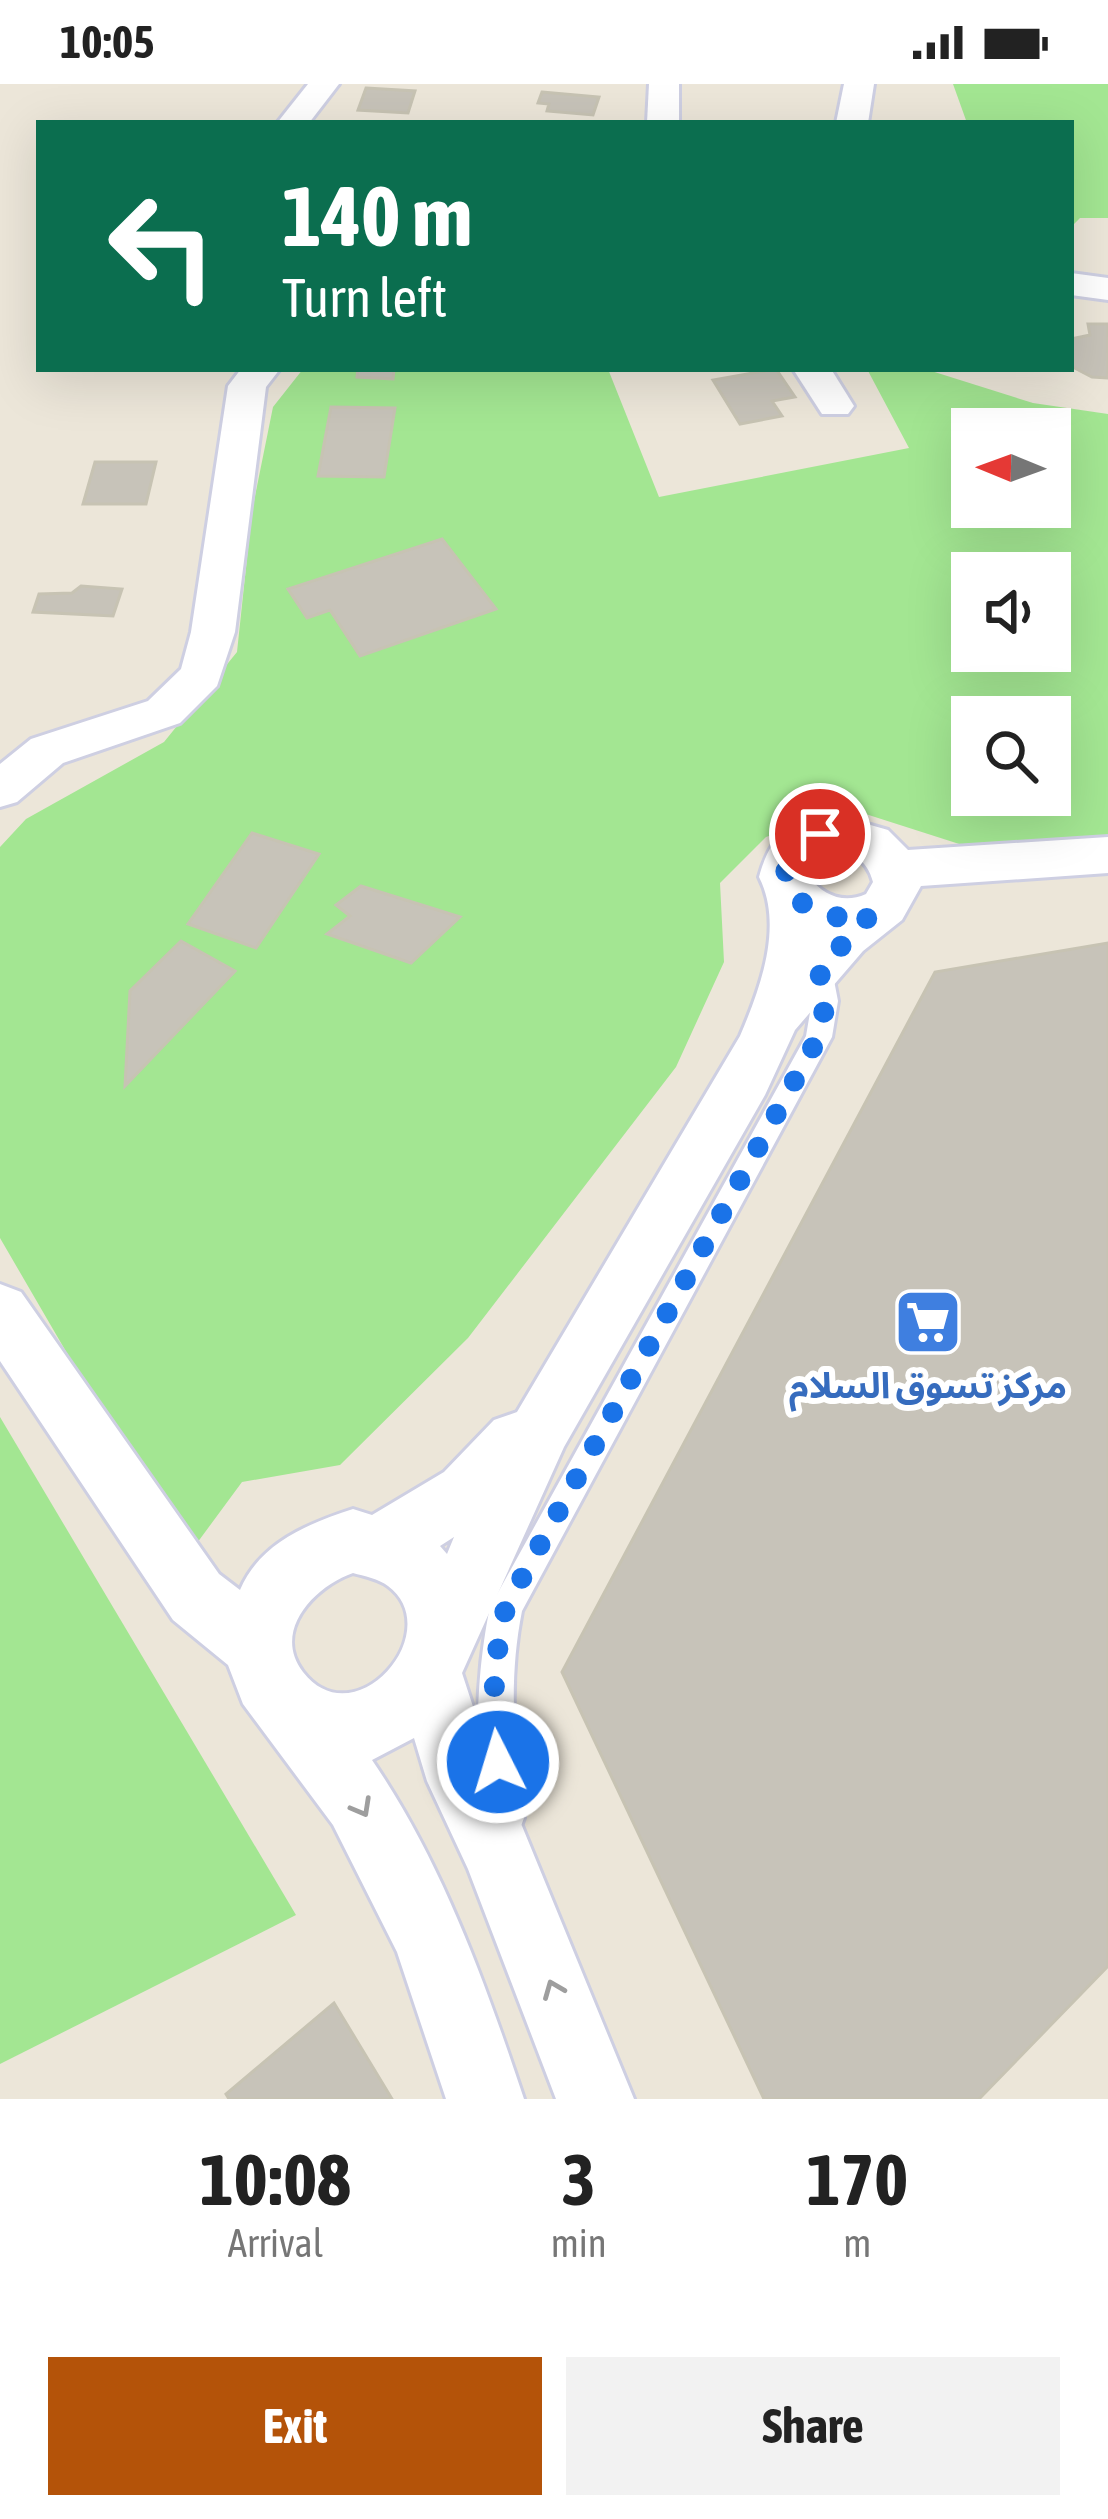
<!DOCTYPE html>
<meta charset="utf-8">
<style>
:root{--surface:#fff;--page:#f2f2f2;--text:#222;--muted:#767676;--accent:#b45309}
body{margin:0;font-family:"Asap Condensed","Noto Sans Arabic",sans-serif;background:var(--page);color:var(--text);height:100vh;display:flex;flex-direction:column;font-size:45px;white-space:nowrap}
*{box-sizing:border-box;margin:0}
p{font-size:39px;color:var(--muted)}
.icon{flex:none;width:66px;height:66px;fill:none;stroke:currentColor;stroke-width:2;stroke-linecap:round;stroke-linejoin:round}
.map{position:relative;height:2015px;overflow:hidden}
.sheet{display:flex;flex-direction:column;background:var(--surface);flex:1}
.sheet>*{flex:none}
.banner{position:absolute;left:36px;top:36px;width:1038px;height:252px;border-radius:0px;box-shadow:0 12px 48px #0002;background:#0b6e4f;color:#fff;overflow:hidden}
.needle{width:78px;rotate:271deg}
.controls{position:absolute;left:951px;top:324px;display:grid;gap:24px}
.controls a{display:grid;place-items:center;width:120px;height:120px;border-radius:0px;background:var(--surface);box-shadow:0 12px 48px #0002;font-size:60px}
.pin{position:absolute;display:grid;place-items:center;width:102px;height:102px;color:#fff;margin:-51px;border:6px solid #fff;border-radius:50%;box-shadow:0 3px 12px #0007}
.me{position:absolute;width:132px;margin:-66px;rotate:355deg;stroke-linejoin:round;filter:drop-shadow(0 0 9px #0008)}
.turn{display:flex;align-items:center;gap:42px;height:252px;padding:0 48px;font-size:54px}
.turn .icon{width:156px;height:156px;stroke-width:2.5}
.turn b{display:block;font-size:84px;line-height:102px}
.eta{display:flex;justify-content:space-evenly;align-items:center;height:204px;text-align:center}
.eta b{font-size:72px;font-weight:700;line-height:84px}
.action{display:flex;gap:24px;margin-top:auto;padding:24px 48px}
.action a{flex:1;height:138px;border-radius:0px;background:var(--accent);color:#fff;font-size:48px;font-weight:700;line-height:138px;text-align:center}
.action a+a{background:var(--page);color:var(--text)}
.status{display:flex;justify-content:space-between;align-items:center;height:84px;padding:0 60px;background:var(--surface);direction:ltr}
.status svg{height:33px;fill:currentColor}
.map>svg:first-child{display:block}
.green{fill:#a3e692;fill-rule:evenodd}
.building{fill:#c7c3b9;stroke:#c7c3b3;stroke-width:3}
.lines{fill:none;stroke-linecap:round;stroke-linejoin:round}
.lane-casing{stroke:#cecfe2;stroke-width:6}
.street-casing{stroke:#cecfe2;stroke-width:6}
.lane{fill:#fff;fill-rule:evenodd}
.street{fill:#fff;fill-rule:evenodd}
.oneway{stroke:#9e9e9e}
.route{stroke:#1a73e8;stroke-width:21;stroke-dasharray:0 37.8}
.labels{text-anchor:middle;stroke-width:12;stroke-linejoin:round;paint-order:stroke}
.shop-label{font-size:36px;font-weight:bold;fill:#366cbe;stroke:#fff}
</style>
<div class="status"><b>10:05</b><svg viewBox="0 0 49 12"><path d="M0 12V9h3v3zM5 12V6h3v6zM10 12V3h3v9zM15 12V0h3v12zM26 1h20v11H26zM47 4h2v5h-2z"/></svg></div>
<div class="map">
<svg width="1108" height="2015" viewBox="0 0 1108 2015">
<rect width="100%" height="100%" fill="#ece6d9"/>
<g class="green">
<path d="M953,0H1108V134H1080L1071,143V39H967Z"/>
<path d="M303,285H608L659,413L909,364L867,285H925L1033,319L1108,330V751L978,766L850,725L766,753L720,799L724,878L676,983L468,1254L340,1381L242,1398L186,1474L0,1154V763L26,735L164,658L237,568L252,427L273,323ZM972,345H1050V423H972ZM972,489H1050V567H972ZM972,633H1050V711H972Z"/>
<path d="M0,1333L296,1831L0,1980Z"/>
</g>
<g class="building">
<path d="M366,4L415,7L408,29L358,26Z"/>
<path d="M542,8L599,13L593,31L547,27L549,20L538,19Z"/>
<path d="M1088,240H1108V294L1092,293L1071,282V255L1090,251Z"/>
<path d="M358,285H394L393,295L357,293Z"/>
<path d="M776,285L795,313L772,317L782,332L740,340L713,296Z"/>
<path d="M331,323L395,324L384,393L318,392Z"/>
<path d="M95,378H156L146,420H83Z"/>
<path d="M442,455L496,525L360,572L330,526L307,534L288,505Z"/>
<path d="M81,502L122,505L113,532L33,528L39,510L72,509Z"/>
<path d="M252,749L319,770L256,864L188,840Z"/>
<path d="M361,802L460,833L411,879L327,850L350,832L336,821Z"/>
<path d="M181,857L235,887L125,1002L130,907Z"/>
<path d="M1108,859V1882L979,2015H764L562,1588L935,888Z"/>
<path d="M334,1919L392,2015H229L226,2010Z"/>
</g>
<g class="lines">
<g class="lane-casing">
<path id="lane" d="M819,876L832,886L838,917L832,953L522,1527C508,1597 514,1664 524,1734L519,1747L506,1752L493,1747C470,1689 477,1583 490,1523L806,952L812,917L806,886Z"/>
</g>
<g class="street-casing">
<g id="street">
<path d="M308,0H339L309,39H277Z"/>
<path d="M649,0H679V39H647Z"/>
<path d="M844,0H874L868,39H836Z"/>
<path d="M1071,189L1108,194V216L1071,211Z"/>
<path d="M241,285H280L266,303L235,548L217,602L180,639L63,679L17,718L0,723V680L31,655L148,617L181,585L191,548L228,302Z"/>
<path d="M793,285H831L854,322L848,330H822Z"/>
<path d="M839,732L888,746L908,766L1108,753V789L921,802L902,836L863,867L795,946L765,1011L564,1363L462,1589L493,1684L522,1742L634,2015H556L468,1785L427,1697L414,1654L372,1676C442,1778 485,1898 524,2015H446L397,1868L333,1741L243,1620L228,1581L173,1536L0,1277V1200L21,1208L219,1490L240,1506C260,1459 307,1440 353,1425L372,1431L444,1388L494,1336L517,1328L740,952C760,905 784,842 759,793C772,746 791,736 839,732ZM823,769C848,766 866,772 873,798L866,810C844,820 824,812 809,793L813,776ZM454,1453L447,1470L440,1462ZM353,1489C364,1492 379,1495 388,1502C448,1547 355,1655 303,1588C272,1548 313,1503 353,1489Z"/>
</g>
</g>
<use href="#lane" class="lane"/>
<use href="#street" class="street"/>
</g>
<defs><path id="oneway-chevron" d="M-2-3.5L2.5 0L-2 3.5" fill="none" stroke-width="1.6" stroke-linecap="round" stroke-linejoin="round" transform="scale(3)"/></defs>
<g class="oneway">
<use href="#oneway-chevron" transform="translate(362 1724) rotate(61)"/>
<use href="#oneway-chevron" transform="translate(553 1905) rotate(-112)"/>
</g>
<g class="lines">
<path class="route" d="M498,1678C491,1624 493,1576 506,1523L819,952L826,917L819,886L870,831C837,837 813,832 790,808L784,778L803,756L820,750"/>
</g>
<defs>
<g id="supermarket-square" transform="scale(3.45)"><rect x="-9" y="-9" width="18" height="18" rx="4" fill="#3f7fe0" stroke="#fff"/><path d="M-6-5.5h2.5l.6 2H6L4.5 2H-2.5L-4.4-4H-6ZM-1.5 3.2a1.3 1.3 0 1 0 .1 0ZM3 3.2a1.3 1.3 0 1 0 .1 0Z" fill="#fff"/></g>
</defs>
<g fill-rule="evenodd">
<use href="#supermarket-square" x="928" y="1238"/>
</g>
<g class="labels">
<g class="shop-label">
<text x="928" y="1314">مركز تسوق السلام</text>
</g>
</g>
</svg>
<div class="controls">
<a><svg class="needle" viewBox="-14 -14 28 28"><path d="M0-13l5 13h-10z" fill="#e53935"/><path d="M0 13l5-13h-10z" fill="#767676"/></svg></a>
<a><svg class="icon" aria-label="sound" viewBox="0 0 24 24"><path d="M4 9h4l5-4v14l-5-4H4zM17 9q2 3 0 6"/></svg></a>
<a><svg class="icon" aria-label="search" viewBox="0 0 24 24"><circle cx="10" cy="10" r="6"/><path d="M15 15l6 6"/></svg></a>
</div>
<div class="pin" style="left:820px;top:750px;background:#d93025"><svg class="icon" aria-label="arrive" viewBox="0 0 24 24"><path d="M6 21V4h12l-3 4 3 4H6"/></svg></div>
<svg class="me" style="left:498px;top:1678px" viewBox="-20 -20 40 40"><circle r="17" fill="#1a73e8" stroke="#fff" stroke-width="3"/><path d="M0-11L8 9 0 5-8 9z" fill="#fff"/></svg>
<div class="banner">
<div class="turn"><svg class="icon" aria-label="left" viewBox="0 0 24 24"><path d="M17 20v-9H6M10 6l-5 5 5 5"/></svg><div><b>140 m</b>Turn left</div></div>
</div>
</div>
<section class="sheet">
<div class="eta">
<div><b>10:08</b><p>Arrival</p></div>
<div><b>3</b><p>min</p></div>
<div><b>170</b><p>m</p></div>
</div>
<div class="action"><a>Exit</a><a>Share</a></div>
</section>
